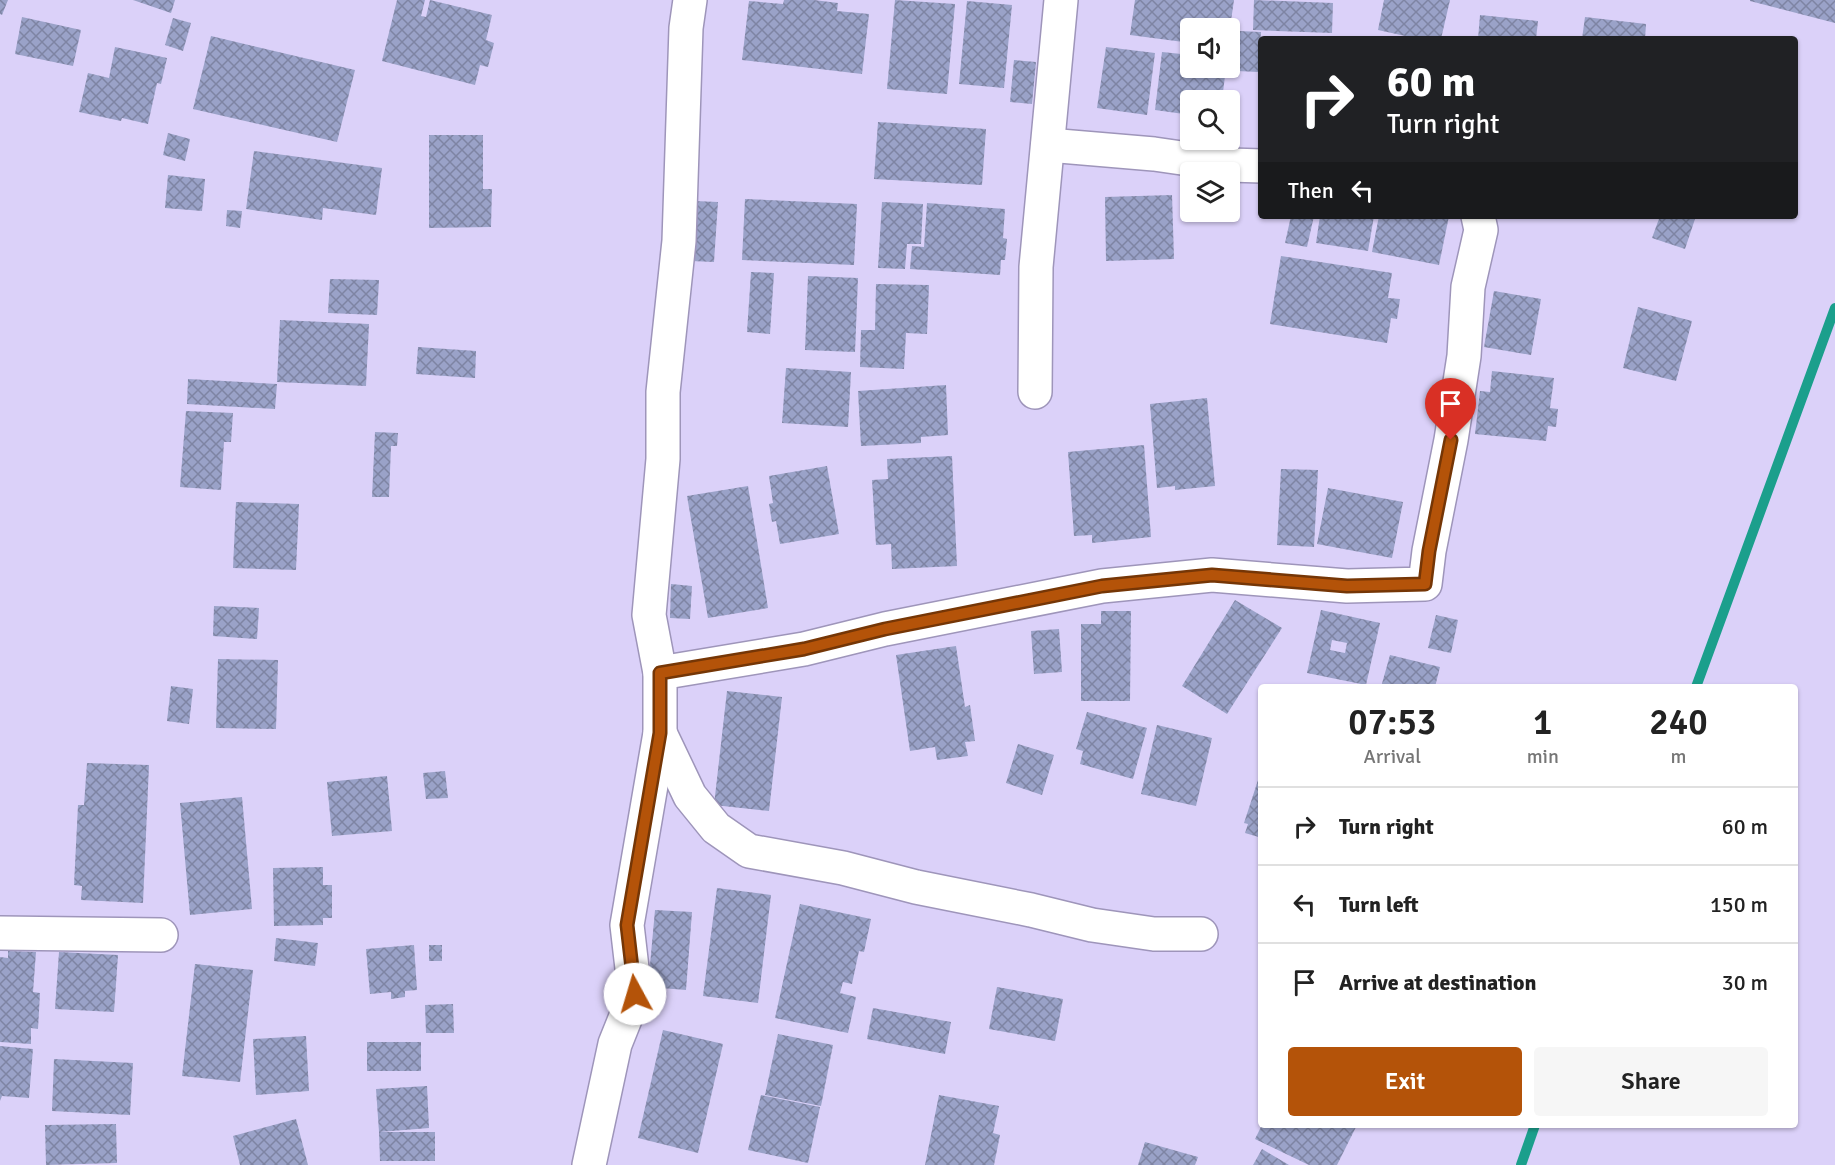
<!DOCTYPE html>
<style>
:root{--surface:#fff;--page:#f6f6f6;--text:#222;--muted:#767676;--line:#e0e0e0;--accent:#b45309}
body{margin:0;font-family:Signika,sans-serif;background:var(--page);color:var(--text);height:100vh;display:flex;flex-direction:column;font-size:22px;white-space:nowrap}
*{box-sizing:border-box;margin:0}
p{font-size:20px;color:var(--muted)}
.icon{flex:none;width:33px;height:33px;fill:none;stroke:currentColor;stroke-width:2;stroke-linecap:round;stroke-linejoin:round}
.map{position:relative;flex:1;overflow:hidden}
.panel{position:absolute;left:1258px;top:684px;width:540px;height:444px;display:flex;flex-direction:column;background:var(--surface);border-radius:6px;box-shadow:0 2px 4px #0004}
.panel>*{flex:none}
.top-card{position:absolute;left:1258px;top:36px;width:540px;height:183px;border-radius:6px;box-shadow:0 2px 4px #0004;background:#202124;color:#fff;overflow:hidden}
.buttons{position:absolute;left:1180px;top:18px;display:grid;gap:12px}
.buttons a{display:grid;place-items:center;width:60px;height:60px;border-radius:6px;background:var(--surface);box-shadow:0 2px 4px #0004;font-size:30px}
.pin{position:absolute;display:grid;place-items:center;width:51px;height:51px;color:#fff;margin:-62px -26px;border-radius:50% 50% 50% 0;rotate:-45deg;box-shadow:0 0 6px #0007}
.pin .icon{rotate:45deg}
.me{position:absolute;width:66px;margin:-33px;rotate:354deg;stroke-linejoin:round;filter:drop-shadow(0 0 4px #0008)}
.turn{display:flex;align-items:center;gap:21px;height:126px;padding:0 30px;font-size:27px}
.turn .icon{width:78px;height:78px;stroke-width:2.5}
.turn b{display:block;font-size:42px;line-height:51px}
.then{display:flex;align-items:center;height:57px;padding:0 30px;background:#0003;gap:12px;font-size:22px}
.eta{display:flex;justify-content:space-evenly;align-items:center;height:102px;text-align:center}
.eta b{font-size:36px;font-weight:600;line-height:42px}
.action{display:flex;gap:12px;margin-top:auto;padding:12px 30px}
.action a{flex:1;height:69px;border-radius:6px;background:var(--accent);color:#fff;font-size:24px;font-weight:600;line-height:69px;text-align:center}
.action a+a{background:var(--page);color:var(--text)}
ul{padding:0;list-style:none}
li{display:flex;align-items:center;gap:18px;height:78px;padding:0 30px;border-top:2px solid var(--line)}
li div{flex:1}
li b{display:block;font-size:22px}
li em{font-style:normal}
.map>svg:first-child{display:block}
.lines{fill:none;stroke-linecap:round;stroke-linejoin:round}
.stream{stroke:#1b9f8c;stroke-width:10}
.building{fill:url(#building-cross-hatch);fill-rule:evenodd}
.minor-casing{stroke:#9e95ba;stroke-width:36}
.minor{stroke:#fff;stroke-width:33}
.route-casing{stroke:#753606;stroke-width:15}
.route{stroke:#b45309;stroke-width:10}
</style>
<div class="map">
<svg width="1835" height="1165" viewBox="0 0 1835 1165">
<defs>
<pattern id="building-cross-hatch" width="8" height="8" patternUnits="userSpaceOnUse" patternTransform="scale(1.5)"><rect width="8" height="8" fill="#9aa2c8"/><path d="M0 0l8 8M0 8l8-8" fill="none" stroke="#7e84a3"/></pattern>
</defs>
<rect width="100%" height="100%" fill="#dbd1f9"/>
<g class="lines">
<g class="stream">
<path d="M1696,687L1835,308"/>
<path d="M1521,1165L1535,1125"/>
</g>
</g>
<g class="building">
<path d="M0,0H8L2,15L0,14Z"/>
<path d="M133,0H175L171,13Z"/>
<path d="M397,0H425L421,16L426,17L430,0L492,15L486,40L494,43L488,67L480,65L475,85L382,61Z"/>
<path d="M784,0H814L838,3L837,11L869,14L862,74L742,60L749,1L783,4Z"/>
<path d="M895,0L955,4L947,94L887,89Z"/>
<path d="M1135,0H1234L1230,28H1191V43L1130,35Z"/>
<path d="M1254,0L1333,3L1332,33L1253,30Z"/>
<path d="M1384,0H1450L1441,39H1419L1378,30Z"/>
<path d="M1750,0H1835V23L1750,1Z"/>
<path d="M967,1L1012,5L1004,88L959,84Z"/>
<path d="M1480,15L1538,21L1536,39H1478Z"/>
<path d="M22,17L81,30L73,66L15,54Z"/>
<path d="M1585,17L1646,24L1645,39H1582Z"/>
<path d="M173,18L191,23L183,51L165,45Z"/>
<path d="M1239,31L1261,32L1258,72L1237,71Z"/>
<path d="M211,36L355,70L337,142L193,109Z"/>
<path d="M115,47L167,58L161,84L157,83L148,124L122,118L121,121L79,112L88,73L109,78Z"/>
<path d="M1106,47L1155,53L1147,115L1097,108Z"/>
<path d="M1162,52L1191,55V68H1226L1222,100H1191V115L1155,110Z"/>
<path d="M1014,60L1036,62L1032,104L1010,102Z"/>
<path d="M878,122L986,129L982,185L874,179Z"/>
<path d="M168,133L190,139L185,161L163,155Z"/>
<path d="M429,135H483V189H492L491,227L429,228Z"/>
<path d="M254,151L382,168L376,215L323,208L322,220L246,209Z"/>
<path d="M168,175L205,179L202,211L165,208Z"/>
<path d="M1172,195L1174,259L1106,261L1105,197Z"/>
<path d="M745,199L857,204L854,265L742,260Z"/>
<path d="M695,201L718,202L714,262L691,261Z"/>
<path d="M882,202L923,204L921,244H907L905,269L878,268Z"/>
<path d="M927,203L1005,209L1003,238L1007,239L1005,260H1001L1000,275L910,269L912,246L924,247Z"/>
<path d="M227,210L242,211L240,228L226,226Z"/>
<path d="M1291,216H1314L1307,247L1285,243Z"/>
<path d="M1320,216H1374L1368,251L1316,243Z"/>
<path d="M1379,216H1449L1439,265L1372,252Z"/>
<path d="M1660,216H1696L1685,249L1652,238Z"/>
<path d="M1281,256L1392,273L1388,298L1400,299L1397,319L1391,318L1387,343L1270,324Z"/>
<path d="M751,272L774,273L770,334L747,332Z"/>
<path d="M808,276L858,278L855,352L805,350Z"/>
<path d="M330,279L379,280L377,315L328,313Z"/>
<path d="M876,284L929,285L927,334L906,333L904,369L860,367L861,330H875Z"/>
<path d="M1494,291L1541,299L1531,355L1484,347Z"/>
<path d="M1638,307L1692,321L1676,381L1623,368Z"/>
<path d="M280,320L369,324L366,386L277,382Z"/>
<path d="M418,347L476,351L475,378L416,374Z"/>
<path d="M786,368L851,372L848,427L782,423Z"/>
<path d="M1492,371L1554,378L1550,408L1558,409L1556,427L1548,426L1546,441L1475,434L1480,391L1490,392Z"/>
<path d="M188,379L277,384L275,409L187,404Z"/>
<path d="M946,385L948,435L921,437V443L861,446L858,391Z"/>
<path d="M1207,398L1215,486L1175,490V486L1157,488L1150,404Z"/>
<path d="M186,411L233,413L231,442H224L221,490L180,487Z"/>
<path d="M375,432L398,433L397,446H391L389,497H372Z"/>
<path d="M1144,445L1151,537L1092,543V535L1074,536L1068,452Z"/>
<path d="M952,456L957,566L892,569L891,544L876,545L872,480L888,479L887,459Z"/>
<path d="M827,466L839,534L780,544L776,521L772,522L769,504L773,503L769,476Z"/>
<path d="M1281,469L1318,470L1314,547L1277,545Z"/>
<path d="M748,486L768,608L708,618L687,496Z"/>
<path d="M1328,488L1403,502L1392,558L1317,544Z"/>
<path d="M236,502L299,504L296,570L233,568Z"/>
<path d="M671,584L692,586L690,619L670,618Z"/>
<path d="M1235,600L1282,628L1227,714L1182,686Z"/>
<path d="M214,606L259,608L257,639L213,636Z"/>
<path d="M1321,610L1380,623L1366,685L1307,673ZM1332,640L1347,643L1345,653L1330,650Z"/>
<path d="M1101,611H1131L1130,701H1081V624H1101Z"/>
<path d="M1436,615L1458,620L1451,653L1428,648Z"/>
<path d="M1059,629L1062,672L1034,674L1031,631Z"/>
<path d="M956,646L965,707L970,705L975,741L965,742L968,756L937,760L935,747L910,751L896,655Z"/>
<path d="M1390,655L1440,667L1435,687H1381Z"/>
<path d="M218,659L278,660L276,729L216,728Z"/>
<path d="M171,686L193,689L189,724L167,721Z"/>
<path d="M727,691L782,697L769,811L714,805Z"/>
<path d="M1087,712L1147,728L1133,779L1080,764L1083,751L1076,749Z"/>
<path d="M1157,725L1212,738L1196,806L1141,794Z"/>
<path d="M1018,744L1054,755L1042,795L1006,783Z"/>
<path d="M87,763L149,765L143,903L81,900L82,886L74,885L78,805H84Z"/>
<path d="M445,771L448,798L426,799L423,773Z"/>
<path d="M1261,771H1262V838L1245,833L1248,824L1244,823Z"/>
<path d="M387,776L392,831L332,836L327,782Z"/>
<path d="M242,797L252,909L190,915L180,803Z"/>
<path d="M323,867V885H332V918H323V925L274,926L273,868Z"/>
<path d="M717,888L771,895L758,1003L703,996Z"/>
<path d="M800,904L871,919L864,952L859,951L852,984L843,982L840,993L856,997L848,1033L775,1018Z"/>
<path d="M655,910L692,912L686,990L648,987Z"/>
<path d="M276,938L318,943L315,966L274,961Z"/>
<path d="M414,945L417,990L405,991V997L391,999V992L370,994L366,949Z"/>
<rect x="429" y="945" width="13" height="16"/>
<path d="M8,951L36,952L33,992L40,993L38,1029L31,1028V1044L0,1042V957L8,958Z"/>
<path d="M59,952L118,955L114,1012L55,1009Z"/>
<path d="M195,964L253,970L240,1082L182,1076Z"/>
<path d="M997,987L1063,999L1055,1041L989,1029Z"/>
<path d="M453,1004L454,1033H426L425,1005Z"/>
<path d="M873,1008L951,1022L945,1054L867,1039Z"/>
<path d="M663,1030L723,1044L698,1153L638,1138Z"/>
<path d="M778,1034L833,1045L821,1106L765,1095Z"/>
<path d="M306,1036L309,1091L256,1095L253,1039Z"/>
<rect x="367" y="1042" width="54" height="29"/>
<path d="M0,1046L33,1049L29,1098L2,1096L0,1101Z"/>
<path d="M54,1059L133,1063L130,1115L52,1111Z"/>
<path d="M427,1086L429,1128L379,1132L376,1089Z"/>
<path d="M761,1095L820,1107L808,1163L748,1150Z"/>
<path d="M939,1095L999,1106L993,1133L1000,1135L994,1165H925Z"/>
<path d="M296,1119L308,1165H240L233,1136Z"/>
<path d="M116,1124L117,1163L46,1165L45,1125Z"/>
<path d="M1262,1125H1357L1337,1165H1309L1255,1139Z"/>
<path d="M379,1132H435V1161H380Z"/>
<path d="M1145,1142L1198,1157L1195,1165H1138Z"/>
<path d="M1262,1149L1289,1165H1253Z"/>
</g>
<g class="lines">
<g class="minor-casing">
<g id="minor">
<path d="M1048,145L1154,154L1230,165L1262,166"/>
<path d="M1035,392L1036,267L1061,0"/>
<path d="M660,673L804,649L885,629L1102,586L1212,575L1347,586L1425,584L1429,551L1451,440L1464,356L1468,287L1481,230L1478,216"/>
<path d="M660,733L690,796L716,828L749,851L843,868L916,887L1031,910L1092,925L1154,934H1201"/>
<path d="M0,933L161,935"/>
<path d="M589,1165L615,1044L635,994L627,925L660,733V673L649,615L663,459V392L679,241L686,28L690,0"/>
</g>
</g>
<use href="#minor" class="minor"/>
</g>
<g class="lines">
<g class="route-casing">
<path id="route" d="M635,994L627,925L660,733V673L804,649L885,629L1102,586L1212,575L1347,586L1425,584L1429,551L1451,440"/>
</g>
<use href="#route" class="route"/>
</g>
</svg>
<div class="buttons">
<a><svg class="icon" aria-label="sound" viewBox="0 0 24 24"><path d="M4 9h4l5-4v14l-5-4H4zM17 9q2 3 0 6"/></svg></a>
<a><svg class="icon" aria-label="search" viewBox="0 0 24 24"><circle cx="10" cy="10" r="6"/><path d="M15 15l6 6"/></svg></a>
<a><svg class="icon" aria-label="layers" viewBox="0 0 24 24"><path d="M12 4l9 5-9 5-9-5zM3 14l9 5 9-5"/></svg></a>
</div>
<div class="pin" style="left:1451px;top:440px;background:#d93025"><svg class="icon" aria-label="arrive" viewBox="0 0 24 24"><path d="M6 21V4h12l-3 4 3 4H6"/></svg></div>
<svg class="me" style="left:635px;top:994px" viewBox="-20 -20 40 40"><circle r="19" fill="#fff"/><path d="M0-13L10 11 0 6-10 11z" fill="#b45309"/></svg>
<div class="top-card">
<div class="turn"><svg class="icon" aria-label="right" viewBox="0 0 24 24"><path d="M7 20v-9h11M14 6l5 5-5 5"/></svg><div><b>60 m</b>Turn right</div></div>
<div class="then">Then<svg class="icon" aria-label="left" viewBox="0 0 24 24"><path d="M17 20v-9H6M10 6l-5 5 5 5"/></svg></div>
</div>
<section class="panel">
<div class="eta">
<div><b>07:53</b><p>Arrival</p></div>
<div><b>1</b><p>min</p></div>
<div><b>240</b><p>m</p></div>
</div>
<ul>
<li><svg class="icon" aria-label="right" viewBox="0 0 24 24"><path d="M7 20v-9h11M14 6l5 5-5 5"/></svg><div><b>Turn right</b></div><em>60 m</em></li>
<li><svg class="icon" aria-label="left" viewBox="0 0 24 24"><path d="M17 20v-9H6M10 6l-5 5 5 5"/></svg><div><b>Turn left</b></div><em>150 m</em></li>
<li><svg class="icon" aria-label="arrive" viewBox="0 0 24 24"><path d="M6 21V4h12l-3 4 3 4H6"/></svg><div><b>Arrive at destination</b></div><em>30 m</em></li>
</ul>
<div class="action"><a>Exit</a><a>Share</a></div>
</section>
</div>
